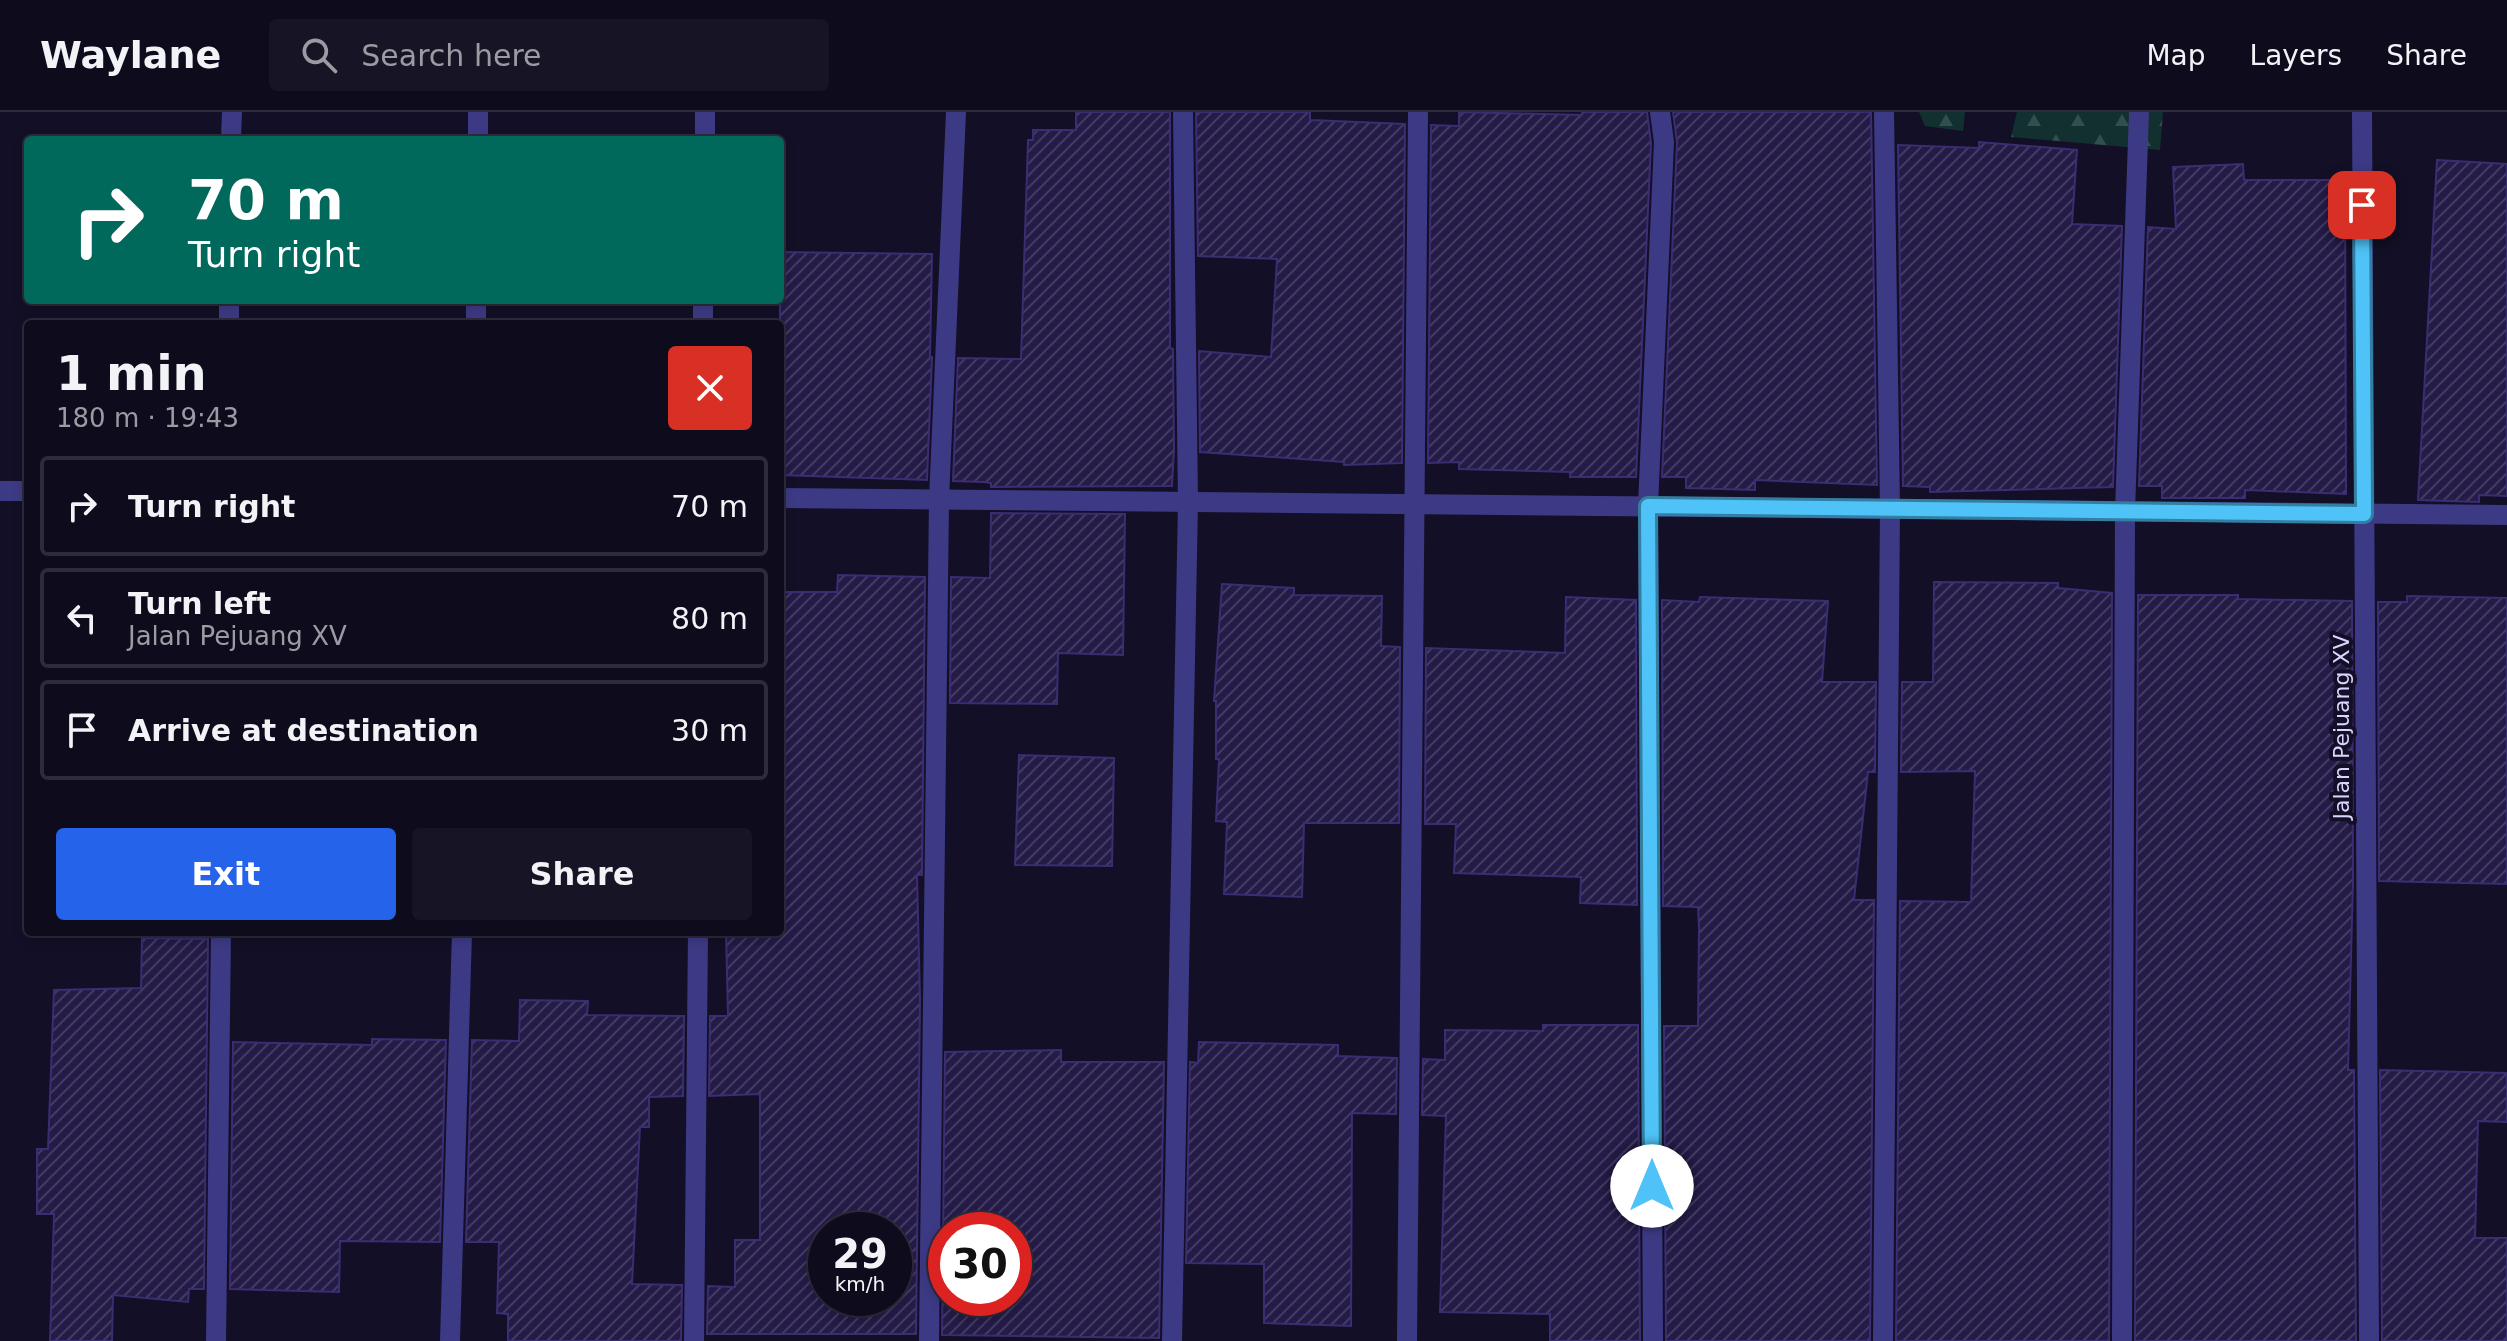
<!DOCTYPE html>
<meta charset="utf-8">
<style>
:root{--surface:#0e0b1c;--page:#171425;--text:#f1f3f6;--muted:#9b9ba3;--line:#2e2b3b;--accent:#2563eb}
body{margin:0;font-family:"DejaVu Sans",sans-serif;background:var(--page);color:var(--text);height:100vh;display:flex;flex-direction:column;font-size:30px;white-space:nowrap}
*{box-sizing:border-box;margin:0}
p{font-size:26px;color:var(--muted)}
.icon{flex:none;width:44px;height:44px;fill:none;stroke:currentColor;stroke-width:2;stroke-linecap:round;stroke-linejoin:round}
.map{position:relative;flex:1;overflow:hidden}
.details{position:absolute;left:24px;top:208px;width:760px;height:616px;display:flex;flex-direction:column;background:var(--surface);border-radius:8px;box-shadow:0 4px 12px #0003,0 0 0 2px var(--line)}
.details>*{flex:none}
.top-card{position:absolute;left:24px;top:24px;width:760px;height:168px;border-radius:8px;box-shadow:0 4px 12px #0003,0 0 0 2px var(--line);background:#00695c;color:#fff;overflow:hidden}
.speed{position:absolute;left:808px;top:1100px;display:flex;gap:16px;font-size:40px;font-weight:700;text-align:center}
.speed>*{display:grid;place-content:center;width:104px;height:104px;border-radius:50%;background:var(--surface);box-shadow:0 4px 12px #0003,0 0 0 2px var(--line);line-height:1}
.speed small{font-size:20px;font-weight:400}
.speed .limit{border:12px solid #d22;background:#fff;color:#111}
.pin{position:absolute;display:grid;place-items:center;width:68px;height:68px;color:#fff;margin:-34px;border-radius:16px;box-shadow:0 4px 12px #0006}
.me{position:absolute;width:88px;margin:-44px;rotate:0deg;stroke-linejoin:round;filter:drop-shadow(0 0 6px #0008)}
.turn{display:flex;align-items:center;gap:28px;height:168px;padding:0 32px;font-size:36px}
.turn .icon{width:104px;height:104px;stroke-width:2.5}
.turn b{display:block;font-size:56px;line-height:68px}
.round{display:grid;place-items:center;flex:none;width:84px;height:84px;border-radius:8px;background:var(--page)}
.headline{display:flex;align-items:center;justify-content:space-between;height:136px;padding:0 32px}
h1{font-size:48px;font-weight:700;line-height:60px}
.primary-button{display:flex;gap:16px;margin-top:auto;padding:16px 32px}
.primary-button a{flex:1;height:92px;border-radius:8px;background:var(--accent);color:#fff;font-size:32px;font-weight:700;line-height:92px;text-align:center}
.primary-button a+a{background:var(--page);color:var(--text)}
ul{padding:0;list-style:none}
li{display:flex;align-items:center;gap:24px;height:100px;margin:0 16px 12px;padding:0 16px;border:4px solid var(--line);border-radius:8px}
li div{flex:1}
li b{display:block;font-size:30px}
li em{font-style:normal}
header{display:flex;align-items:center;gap:48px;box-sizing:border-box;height:112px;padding:0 40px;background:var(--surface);border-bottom:2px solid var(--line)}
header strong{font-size:38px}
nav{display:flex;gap:44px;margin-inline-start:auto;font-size:28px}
.search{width:560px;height:72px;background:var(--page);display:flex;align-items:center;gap:20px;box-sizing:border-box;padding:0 28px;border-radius:8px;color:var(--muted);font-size:30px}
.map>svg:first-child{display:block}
.forest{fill:url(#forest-firs)}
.building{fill:url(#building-hatch);stroke:#3b2d73;stroke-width:2;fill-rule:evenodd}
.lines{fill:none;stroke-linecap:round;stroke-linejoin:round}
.minor{stroke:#3d3a85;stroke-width:20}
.route-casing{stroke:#337fa1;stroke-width:20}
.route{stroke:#4fc3f7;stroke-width:14}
.labels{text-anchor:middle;stroke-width:8;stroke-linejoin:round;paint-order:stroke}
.street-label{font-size:22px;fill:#d9d4ff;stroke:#130f26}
</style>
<header>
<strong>Waylane</strong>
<div class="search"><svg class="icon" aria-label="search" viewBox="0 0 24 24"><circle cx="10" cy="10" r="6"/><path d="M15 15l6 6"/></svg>Search here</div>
<nav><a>Map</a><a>Layers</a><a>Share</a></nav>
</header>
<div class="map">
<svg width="2507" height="1229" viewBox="0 0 2507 1229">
<defs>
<pattern id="forest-firs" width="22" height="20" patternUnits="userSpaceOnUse" patternTransform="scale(2)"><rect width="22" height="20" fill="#12302f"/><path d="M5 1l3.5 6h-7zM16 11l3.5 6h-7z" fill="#344d4e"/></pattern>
<pattern id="building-hatch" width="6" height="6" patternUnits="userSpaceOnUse" patternTransform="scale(2)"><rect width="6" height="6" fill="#241b47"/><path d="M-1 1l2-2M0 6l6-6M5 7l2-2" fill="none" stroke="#433b63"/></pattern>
</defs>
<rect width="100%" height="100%" fill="#130f26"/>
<g class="forest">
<path d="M1919,0H1965L1963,19L1925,14Z"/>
<path d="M2017,0H2163L2160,38L2011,25Z"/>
</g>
<g class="building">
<path d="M1076,0H1170V236L1173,237L1174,338L1172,374L991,375V371L984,370L953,369L958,246L1021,247L1028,28H1033V18H1076Z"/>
<path d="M1196,0H1310V8L1405,12L1402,351L1344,353V350L1200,340L1199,239L1271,245L1277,147L1198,144Z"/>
<path d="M1459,0L1582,3V0H1647L1651,31L1636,365H1570V360L1459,357V350L1428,351L1431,13L1459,14Z"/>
<path d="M1673,0H1871L1877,373L1755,368V378L1686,376V365H1662L1677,31Z"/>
<path d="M1979,30L2077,38L2072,112L2122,114L2113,375L1930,380V375L1903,374L1898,33L1979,36Z"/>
<path d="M2437,48L2507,52V384L2479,383V390L2418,388Z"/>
<path d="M2243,52L2244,68H2345L2346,382L2245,378V386H2162V374H2139L2148,115L2176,117L2173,55Z"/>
<path d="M780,140L932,142L930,245H932L927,368L780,363Z"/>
<path d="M991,401L1125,402L1123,543L1058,541L1057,592L950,591L951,465L990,466Z"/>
<path d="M838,463L925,465L922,763H917L920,887L916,1222H707L708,1174L735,1175V1128H760V982L709,984L710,904H728L726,820H780V480H837ZM826,1118H894V1186H826Z"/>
<path d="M1934,470L2058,471V476L2112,481L2109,1229H1896L1900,789L1971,790L1975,659L1901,660L1902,570H1933Z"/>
<path d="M1222,472L1294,476V483L1382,484L1381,534L1400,535L1399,711H1304L1302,785L1224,782L1227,710L1216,709L1219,647H1216V589H1214Z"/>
<path d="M2138,483H2238V487L2352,489L2353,769L2348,958H2354L2356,1229H2135Z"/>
<path d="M2407,484L2507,486V772L2379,769L2378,490H2407Z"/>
<path d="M1566,485L1636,488L1637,793L1580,791L1581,765L1454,761L1456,712H1425L1426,536L1565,541Z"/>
<path d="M1700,485L1828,489L1822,570H1876L1875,660H1868L1854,788H1874L1870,1229H1666L1664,914H1698L1699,816L1698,795L1663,794L1662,488L1699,490Z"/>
<path d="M1019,643L1114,646L1112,754L1015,753Z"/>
<path d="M142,826L208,827L204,1177H189L188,1190L113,1183L112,1229H50L54,1102H37V1037H48L54,878L141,876Z"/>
<path d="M520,888L588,889L587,903L684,904L683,984L649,985V1015H640L632,1172L682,1173L681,1229H508V1202L497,1201L499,1130H466L472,928L519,929Z"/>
<path d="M1543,913H1638L1640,1229H1550V1202L1440,1200L1446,1004L1422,1003L1423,947L1445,948V918L1543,919Z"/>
<path d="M372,927L446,928L440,1130L340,1129L339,1180L230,1177L233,930L372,933Z"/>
<path d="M1199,930L1338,933V944L1397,946L1396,1002L1352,1001L1351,1214L1264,1211V1152L1186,1151L1190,950L1198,951Z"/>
<path d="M1061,938V950H1164L1159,1226L942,1223L945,940ZM946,1118H1014V1186H946Z"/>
<path d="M2380,958L2507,961V1010L2478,1009L2475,1126H2507V1229H2382Z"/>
</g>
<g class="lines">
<g class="minor">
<path d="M2362,0L2369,1229"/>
<path d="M231,28L232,0"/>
<path d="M478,28V0"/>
<path d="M705,28V0"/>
<path d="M229,212V188"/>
<path d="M476,212V188"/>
<path d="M703,212V188"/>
<path d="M0,379H28"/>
<path d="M780,386L2507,403"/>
<path d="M216,1229L221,820"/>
<path d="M450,1229L462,820"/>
<path d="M694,1229L698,820"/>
<path d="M929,1229L939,387L956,0"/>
<path d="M1172,1229L1188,390L1183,0"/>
<path d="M1407,1229L1418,0"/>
<path d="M1653,1229L1648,394L1664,30L1660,0"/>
<path d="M1883,1229L1890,396L1884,0"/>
<path d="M2122,1229L2125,399L2139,0"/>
</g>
</g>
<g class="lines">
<g class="route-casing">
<path id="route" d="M1652,1074L1648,394L2364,402L2362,93"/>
</g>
<use href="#route" class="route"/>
</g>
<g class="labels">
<g class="street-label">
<text transform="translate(2341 615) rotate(-90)" y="8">Jalan Pejuang XV</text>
</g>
</g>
</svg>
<div class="speed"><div>29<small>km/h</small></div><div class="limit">30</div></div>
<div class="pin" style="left:2362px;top:93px;background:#d93025"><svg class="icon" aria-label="arrive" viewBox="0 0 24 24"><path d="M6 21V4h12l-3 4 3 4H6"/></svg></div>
<svg class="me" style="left:1652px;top:1074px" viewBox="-20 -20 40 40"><circle r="19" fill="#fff"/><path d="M0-13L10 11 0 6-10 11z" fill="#4fc3f7"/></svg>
<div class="top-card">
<div class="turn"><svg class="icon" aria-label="right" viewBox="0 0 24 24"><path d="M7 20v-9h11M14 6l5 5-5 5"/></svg><div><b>70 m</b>Turn right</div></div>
</div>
<section class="details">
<div class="headline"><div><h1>1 min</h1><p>180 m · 19:43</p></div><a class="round" style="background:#d93025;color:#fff"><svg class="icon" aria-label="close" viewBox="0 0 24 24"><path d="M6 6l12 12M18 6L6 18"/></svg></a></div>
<ul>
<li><svg class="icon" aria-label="right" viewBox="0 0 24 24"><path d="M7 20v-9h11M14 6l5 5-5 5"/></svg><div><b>Turn right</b></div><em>70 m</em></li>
<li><svg class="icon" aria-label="left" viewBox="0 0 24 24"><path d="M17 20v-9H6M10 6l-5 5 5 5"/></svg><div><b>Turn left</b><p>Jalan Pejuang XV</p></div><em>80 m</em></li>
<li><svg class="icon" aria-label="arrive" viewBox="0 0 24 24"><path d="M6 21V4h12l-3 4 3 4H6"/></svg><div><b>Arrive at destination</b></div><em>30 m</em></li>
</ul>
<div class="primary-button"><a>Exit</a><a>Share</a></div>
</section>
</div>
